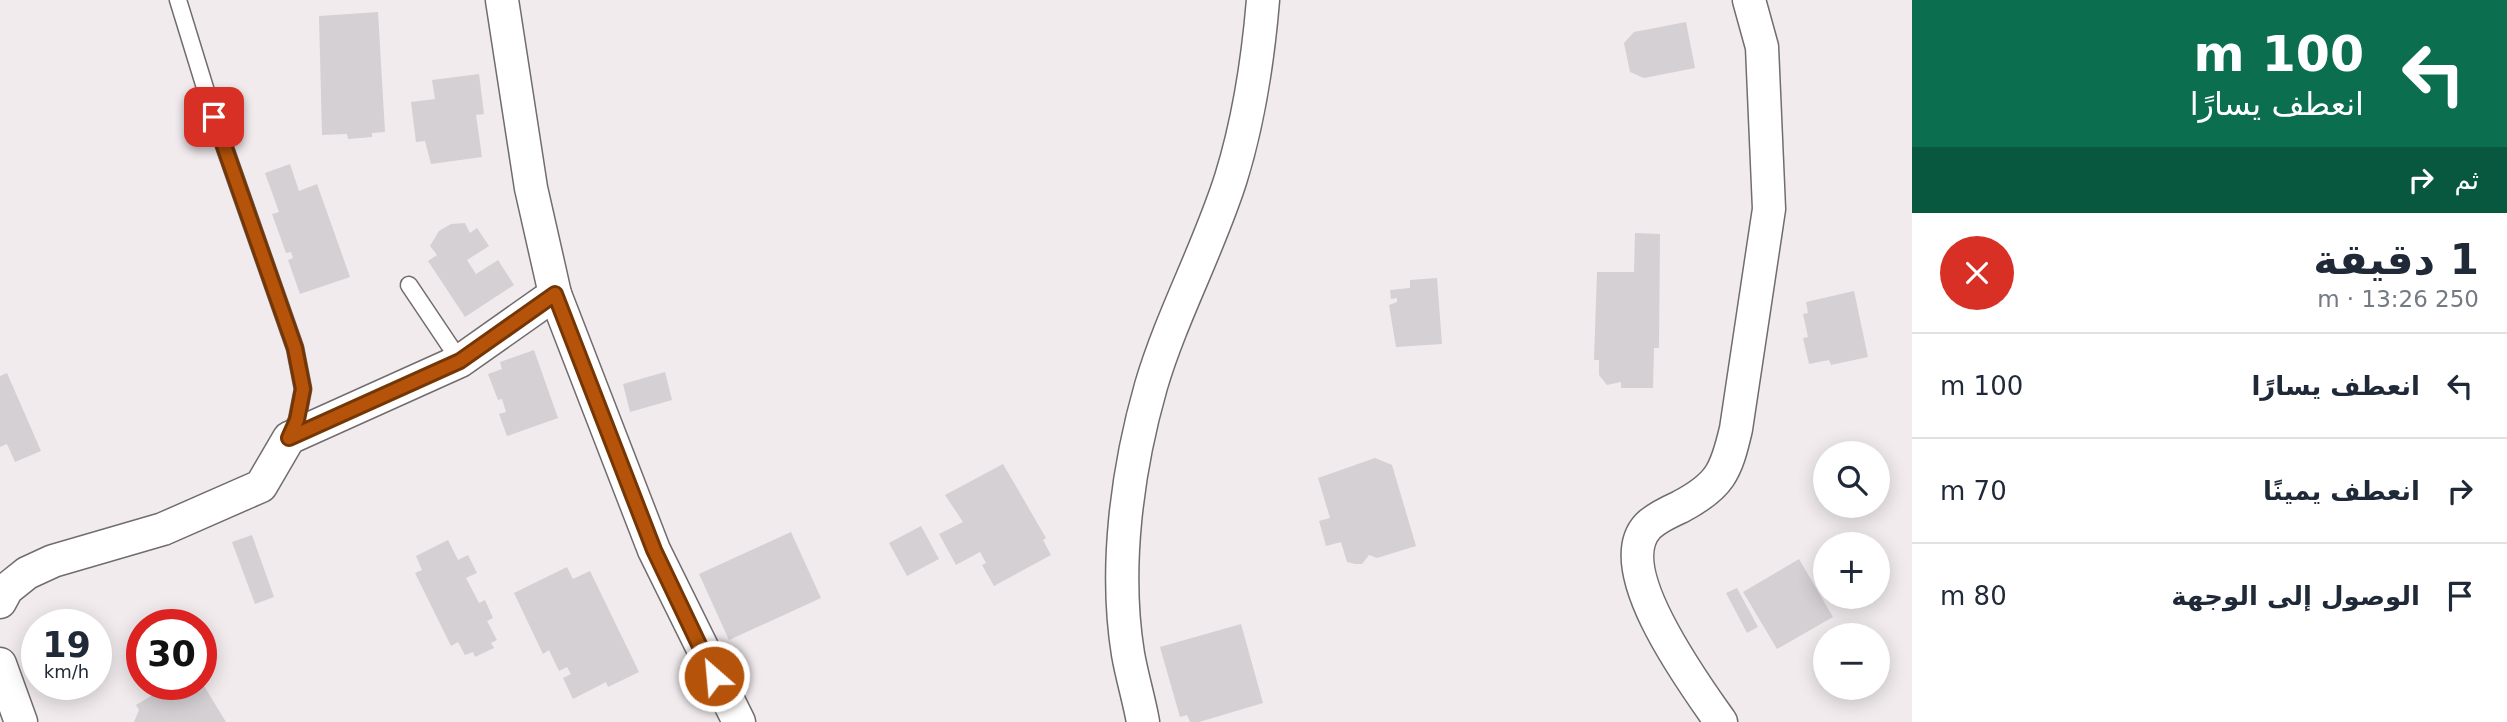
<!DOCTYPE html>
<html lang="ar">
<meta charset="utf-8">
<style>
:root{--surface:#fff;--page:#f6f6f7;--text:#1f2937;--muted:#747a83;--line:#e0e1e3}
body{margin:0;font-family:"DejaVu Sans",Vazirmatn,sans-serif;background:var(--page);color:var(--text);direction:rtl;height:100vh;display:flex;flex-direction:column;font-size:26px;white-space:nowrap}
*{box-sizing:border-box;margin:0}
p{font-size:23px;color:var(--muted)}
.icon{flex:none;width:38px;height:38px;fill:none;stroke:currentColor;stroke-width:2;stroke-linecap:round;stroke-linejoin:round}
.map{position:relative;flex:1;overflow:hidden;direction:ltr}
.details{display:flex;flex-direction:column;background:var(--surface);width:595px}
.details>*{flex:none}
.guide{background:#0b6e4f;color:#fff;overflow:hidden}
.buttons{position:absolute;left:1813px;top:441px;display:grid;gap:14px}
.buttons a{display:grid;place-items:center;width:77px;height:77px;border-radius:50%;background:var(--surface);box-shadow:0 4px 18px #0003;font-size:35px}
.speed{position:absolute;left:21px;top:609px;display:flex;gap:14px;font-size:35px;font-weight:700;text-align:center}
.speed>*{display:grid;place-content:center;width:91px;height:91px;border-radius:50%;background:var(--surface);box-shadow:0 4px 18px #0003;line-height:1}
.speed small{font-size:18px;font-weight:400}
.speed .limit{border:10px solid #d22;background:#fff;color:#111}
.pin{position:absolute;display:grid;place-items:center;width:60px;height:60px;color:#fff;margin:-30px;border-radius:14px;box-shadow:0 4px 10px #0006}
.me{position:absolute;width:77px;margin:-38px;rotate:333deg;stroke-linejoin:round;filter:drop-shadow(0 0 5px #0008)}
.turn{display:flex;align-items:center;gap:24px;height:147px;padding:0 28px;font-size:32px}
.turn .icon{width:91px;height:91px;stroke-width:2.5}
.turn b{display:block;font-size:49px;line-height:60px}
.then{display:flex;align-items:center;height:66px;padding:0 28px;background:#0003;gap:14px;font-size:26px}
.round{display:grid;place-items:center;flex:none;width:74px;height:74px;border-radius:37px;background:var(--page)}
.head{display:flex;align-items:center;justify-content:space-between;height:119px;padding:0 28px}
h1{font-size:42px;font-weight:700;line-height:52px}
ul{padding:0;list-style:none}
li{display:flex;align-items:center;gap:21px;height:105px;padding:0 28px;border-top:2px solid var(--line)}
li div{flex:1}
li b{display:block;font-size:26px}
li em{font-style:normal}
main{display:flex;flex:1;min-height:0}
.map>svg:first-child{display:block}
.building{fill:#d4d0d4}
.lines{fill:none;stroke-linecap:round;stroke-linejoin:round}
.lane-casing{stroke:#716c6f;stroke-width:19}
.street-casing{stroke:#716c6f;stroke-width:35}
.lane{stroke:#fff;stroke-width:16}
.street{stroke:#fff;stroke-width:32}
.route-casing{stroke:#753606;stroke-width:18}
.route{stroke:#b45309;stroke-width:12}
</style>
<main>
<section class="details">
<div class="guide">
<div class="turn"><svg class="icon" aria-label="left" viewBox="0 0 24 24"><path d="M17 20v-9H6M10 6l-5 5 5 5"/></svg><div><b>100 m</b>انعطف يسارًا</div></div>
<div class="then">ثم<svg class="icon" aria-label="right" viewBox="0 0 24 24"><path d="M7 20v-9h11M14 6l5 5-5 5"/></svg></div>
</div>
<div class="head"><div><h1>1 دقيقة</h1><p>250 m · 13:26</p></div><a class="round" style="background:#d93025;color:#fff"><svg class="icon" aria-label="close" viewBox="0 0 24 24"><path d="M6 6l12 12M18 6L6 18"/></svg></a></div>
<ul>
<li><svg class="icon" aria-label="left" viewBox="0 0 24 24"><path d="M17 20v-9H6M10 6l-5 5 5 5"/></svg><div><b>انعطف يسارًا</b></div><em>100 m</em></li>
<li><svg class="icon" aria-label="right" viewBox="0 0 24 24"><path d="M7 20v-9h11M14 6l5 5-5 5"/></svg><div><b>انعطف يمينًا</b></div><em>70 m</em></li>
<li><svg class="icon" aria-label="arrive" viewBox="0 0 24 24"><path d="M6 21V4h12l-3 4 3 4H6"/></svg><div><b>الوصول إلى الوجهة</b></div><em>80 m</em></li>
</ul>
</section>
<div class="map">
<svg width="1912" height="722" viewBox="0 0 1912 722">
<rect width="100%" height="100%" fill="#f1ebee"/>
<g class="building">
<path d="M378,12L385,132L372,133V137L348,139L347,134L322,135L319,16Z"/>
<path d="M1686,22L1695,68L1644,78L1630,72L1624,43L1634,32Z"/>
<path d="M479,74L484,114L476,115L482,157L431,164L425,141L416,142L411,102L435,99L432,80Z"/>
<path d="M290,164L299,191L317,184L350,277L300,294L288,260L293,258L291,252L286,253L272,214L279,212L265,173Z"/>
<path d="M465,223L470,233L477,228L489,246L467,260L476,274L498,260L514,285L465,317L428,261L437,255L430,246L439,231L451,224Z"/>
<path d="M1635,233L1660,234L1659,348H1654L1653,388H1621V382L1607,385L1599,375V360H1594L1597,272H1634Z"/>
<path d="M1437,278L1442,344L1396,347L1389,305L1397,302V298L1391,299L1390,290L1410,288V280Z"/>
<path d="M1854,291L1868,357L1831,365L1829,360L1809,364L1803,338L1808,337L1803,314L1808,313L1806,302Z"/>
<path d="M534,350L558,418L507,436L499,414L506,412L502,399L498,400L488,374L502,369L500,362Z"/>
<path d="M665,372L672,400L630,412L623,384Z"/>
<path d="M7,373L41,451L15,462L7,444L0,447V376Z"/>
<path d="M1375,458L1392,465L1416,546L1377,558L1369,555L1362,564H1355L1347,562L1341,542L1326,546L1319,521L1330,518L1318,478Z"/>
<path d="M1003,464L1046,538L1043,540L1051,555L994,586L982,565L986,563L980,552L956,565L939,534L963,522L945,495Z"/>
<path d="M921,526L939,559L907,576L889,543Z"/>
<path d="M791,532L821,598L729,640L699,574Z"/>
<path d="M252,535L274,597L255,604L232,542Z"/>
<path d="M448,540L458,560L468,555L477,573L466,578L479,603L485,600L493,618L487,621L497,640L491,643L494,648L475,657L473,652L465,655L458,642L451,646L415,573L422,570L416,556Z"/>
<path d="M1799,559L1833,617L1777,649L1743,592Z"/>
<path d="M567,567L573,579L590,571L639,672L608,687L606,682L573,699L563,678L571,674L567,667L559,671L549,650L543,654L514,593Z"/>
<path d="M1737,588L1758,627L1747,633L1726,593Z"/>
<path d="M1241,624L1263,703L1199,722H1190L1187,715L1180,717L1160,647Z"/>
<path d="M201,681L226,722H134L139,710L136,705L171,684H201Z"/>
</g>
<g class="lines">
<g class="lane-casing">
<g id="lane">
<path d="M178,0L214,117L295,348L303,389L297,420L290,435"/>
<path d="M409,285L460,361"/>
</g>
</g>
<g class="street-casing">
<g id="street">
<path d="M502,0L531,188L555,294L654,550L739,722"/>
<path d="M0,602L7,589L27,573L53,561L163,529L261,486L289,438L460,361L555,294"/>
<path d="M0,664L21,722"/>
<path d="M1143,722C1139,699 1132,677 1128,654C1114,568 1127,470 1151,386C1172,315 1209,248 1231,178C1249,120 1258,60 1263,0"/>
<path d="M1721,722C1695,685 1608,568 1648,526C1656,518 1669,512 1680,507C1720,486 1726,472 1736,429L1769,209L1762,47L1749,0"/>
</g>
</g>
<use href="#lane" class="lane"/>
<use href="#street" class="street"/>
</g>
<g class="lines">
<g class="route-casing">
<path id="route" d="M214,117L295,348L303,389L297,420L289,438L460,361L555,294L654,550L714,676"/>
</g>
<use href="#route" class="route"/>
</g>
</svg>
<div class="buttons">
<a><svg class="icon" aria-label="search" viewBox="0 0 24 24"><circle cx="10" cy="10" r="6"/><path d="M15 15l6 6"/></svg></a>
<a>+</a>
<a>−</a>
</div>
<div class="speed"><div>19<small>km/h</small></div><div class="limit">30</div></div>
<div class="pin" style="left:214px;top:117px;background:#d93025"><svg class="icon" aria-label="arrive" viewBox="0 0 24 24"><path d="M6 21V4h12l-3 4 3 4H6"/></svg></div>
<svg class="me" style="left:714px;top:676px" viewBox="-20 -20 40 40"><circle r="17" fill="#b45309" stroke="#fff" stroke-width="3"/><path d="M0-11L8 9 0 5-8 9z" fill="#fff"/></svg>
</div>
</main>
